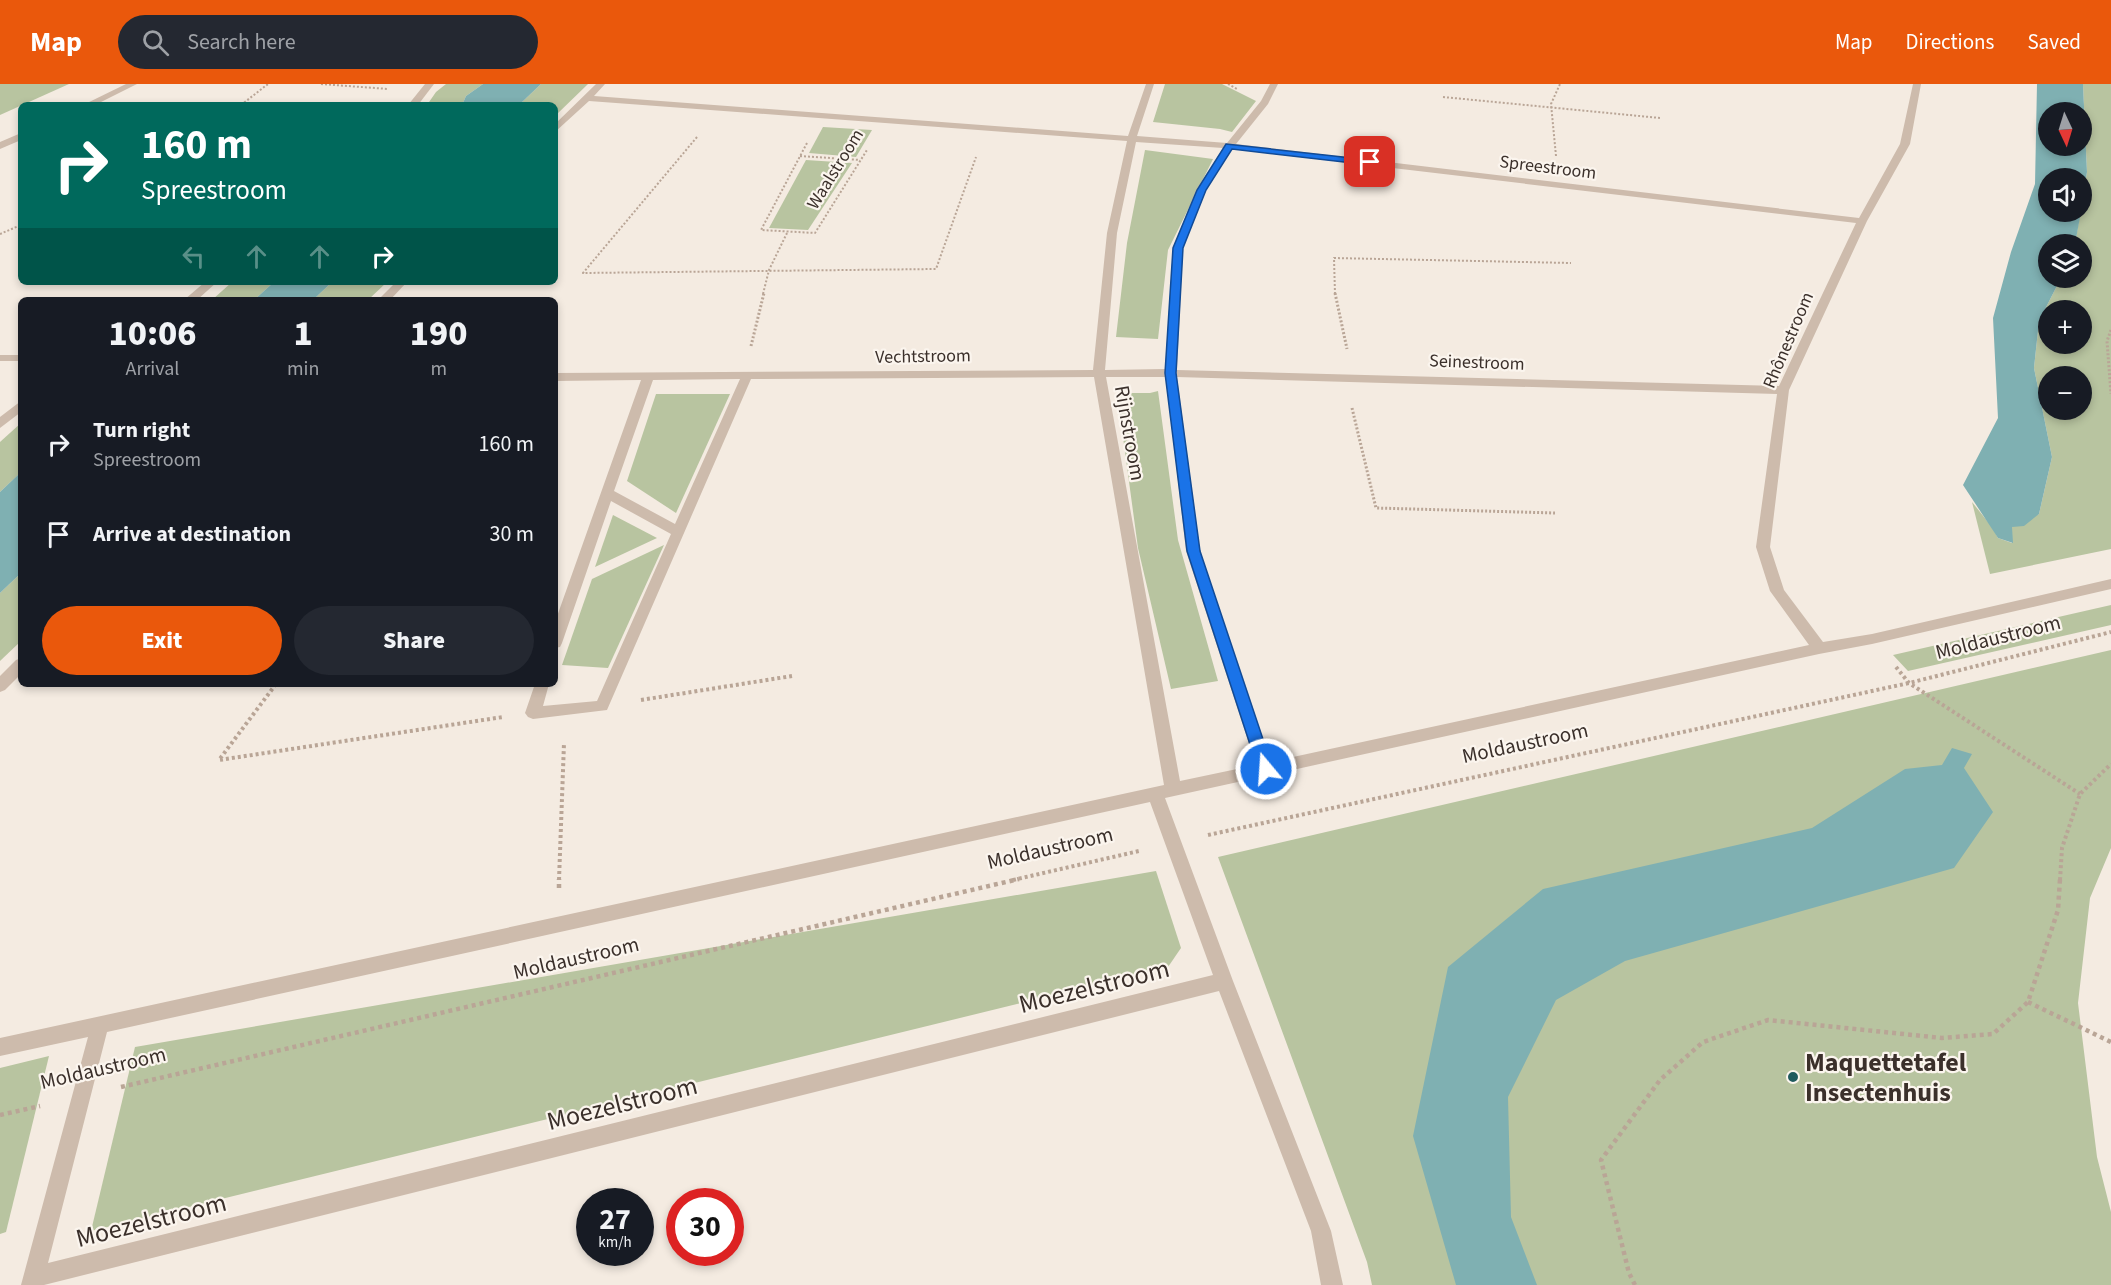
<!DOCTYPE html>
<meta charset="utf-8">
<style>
:root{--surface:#171b24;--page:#242831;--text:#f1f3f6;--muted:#9ea1a6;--accent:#ea580c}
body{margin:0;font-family:"Source Sans 3",sans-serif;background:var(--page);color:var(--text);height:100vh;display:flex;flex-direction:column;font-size:22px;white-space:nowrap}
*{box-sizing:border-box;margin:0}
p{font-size:20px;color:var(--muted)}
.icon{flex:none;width:33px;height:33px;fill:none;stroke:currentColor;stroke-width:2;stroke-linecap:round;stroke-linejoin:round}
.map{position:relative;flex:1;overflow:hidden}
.details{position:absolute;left:18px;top:213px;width:540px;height:390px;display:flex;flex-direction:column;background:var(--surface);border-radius:9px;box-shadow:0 3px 9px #0003}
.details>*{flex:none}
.hud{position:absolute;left:18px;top:18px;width:540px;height:183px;border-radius:9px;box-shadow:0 3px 9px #0003;background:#00695c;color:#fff;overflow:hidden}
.needle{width:39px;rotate:176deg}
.tools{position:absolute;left:2038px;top:18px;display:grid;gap:12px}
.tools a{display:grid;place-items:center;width:54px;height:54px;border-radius:50%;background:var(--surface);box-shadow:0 3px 9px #0003;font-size:30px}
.speed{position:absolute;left:576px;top:1104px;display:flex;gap:12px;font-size:30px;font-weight:700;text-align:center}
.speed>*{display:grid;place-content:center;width:78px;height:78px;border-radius:50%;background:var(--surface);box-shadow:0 3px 9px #0003;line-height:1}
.speed small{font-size:15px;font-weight:400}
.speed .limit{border:9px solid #d22;background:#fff;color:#111}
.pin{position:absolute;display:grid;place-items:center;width:51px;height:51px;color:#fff;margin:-26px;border-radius:12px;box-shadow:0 3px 9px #0006}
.me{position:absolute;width:66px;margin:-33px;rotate:342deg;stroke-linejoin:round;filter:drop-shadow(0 0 4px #0008)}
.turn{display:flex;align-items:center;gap:21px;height:126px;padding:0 24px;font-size:27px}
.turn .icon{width:78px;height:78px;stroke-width:2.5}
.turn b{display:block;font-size:42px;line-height:51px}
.lanes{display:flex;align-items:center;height:57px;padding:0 24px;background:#0003;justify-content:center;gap:30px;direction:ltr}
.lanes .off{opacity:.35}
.eta{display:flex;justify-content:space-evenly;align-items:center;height:102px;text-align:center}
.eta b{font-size:36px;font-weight:800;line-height:42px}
.primary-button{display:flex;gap:12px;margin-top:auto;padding:12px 24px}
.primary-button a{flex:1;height:69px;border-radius:36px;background:var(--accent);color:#fff;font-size:24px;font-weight:800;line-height:69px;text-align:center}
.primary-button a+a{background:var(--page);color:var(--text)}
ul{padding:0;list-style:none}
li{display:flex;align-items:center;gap:18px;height:90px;padding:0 24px}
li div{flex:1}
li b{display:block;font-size:22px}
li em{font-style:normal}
header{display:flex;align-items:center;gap:36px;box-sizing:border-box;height:84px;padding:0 30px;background:var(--accent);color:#fff}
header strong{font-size:28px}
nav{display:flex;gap:33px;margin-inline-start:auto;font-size:21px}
.search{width:420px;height:54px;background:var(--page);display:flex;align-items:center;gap:15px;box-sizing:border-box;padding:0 21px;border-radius:33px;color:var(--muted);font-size:22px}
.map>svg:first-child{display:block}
.green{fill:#b8c4a0;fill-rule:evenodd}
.water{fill:#7fb0b2;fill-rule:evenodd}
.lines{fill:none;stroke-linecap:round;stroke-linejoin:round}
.path-far3{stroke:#b9a596;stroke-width:2;stroke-dasharray:2 2;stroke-linecap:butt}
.path-far2{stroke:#b9a596;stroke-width:3;stroke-dasharray:2 2;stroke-linecap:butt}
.path-far1{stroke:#b9a596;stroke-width:4;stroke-dasharray:3 3;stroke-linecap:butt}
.path{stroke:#b9a596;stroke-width:4.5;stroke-dasharray:4 4;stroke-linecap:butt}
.minor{fill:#cdbbac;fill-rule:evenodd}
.route{fill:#1a73e8;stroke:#114b97;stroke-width:1.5}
.poi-dot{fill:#1f5a5e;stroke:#fbf5ee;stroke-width:2}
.labels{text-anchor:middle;stroke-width:4.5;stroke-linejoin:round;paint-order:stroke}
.far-street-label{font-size:18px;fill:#3b302b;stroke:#fbf5ee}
.street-label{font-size:21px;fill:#3b302b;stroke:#fbf5ee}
.near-street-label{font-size:26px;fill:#3b302b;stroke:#fbf5ee}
.near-poi-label{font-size:26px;font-weight:bold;fill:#3b302b;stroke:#fbf5ee;text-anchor:start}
</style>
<header>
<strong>Map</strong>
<div class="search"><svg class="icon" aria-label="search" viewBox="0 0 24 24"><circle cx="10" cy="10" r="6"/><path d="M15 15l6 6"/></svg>Search here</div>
<nav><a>Map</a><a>Directions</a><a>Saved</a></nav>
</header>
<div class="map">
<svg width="2111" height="1201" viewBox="0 0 2111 1201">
<rect width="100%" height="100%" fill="#f4ebe1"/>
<g class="green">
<path d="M0,0H69L0,31Z"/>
<path d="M446,0H483L466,12L462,21H427L436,8Z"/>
<path d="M541,0H588L555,32V21H519Z"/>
<path d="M1165,0H1222L1256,17L1232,48L1220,45L1153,38Z"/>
<path d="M2083,0H2111V465L1990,490L1972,418L1992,443L1998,454L2012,459L2011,443L2039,430L2052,373L2034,284L2039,237L2061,194H2082V160H2075L2087,88ZM2049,226H2082V260H2049ZM2049,292H2082V326H2049Z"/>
<path d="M823,43L872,46L856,73L809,69Z"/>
<path d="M1145,66L1213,75L1168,166L1158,255L1116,253L1127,159Z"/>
<path d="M806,76L852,79L808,146L769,144Z"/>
<path d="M232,198H274L254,216H212Z"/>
<path d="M332,198H387L368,216H313Z"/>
<path d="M1158,307L1178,456L1218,597L1171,605L1138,464L1117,309H1150Z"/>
<path d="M656,310H730L676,429L627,397Z"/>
<path d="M21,339V388L0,408V358Z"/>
<path d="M613,431L657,454L595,483Z"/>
<path d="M664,461L608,584L562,581L592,495Z"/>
<path d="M21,489V557L0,577V509Z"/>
<path d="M2111,521V541L1908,587L1893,571Z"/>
<path d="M2111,566V764L2090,814L2078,919L2097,1073L2111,1128V1201H1372L1367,1178L1218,773Z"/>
<path d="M1156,787L1181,864L1168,883L91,1147L135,963Z"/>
<path d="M49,972L6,1148L0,1150V984Z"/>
</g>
<g class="water">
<path d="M483,0H541L519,21H462L466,12Z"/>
<path d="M2037,0H2083L2087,88L2082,119V94H2049V128H2081L2075,160H2049V194H2061L2039,237L2034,284L2052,373L2039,430L2024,442L2012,443L2013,459L1998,454L1963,401L1998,334L1993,234L2011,168L2035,100ZM2049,28H2082V62H2049Z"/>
<path d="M274,198H332L313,216H254Z"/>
<path d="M21,388V489L0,509V408Z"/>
<path d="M1952,664L1972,670L1964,684L1993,728L1954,784L1625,877L1556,916L1508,1013L1511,1133L1537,1201H1456L1413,1052L1448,883L1543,805L1812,744L1905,685L1942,681Z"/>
</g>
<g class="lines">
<g class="path-far3">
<path d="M321,0L388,5"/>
<path d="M1228,0L1237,5"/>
<path d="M1443,13L1660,34"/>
<path d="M241,21L268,0"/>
<path d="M697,53L583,189L936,185L976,73"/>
<path d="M807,59L761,146L815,149L867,66"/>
<path d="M800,72L860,76"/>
<path d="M1556,72L1551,20L1560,0"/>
<path d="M0,150L21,141"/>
<path d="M763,210L769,186L787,149"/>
<path d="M1335,210L1334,174L1571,179"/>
</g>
<g class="path-far2">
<path d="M1335,209L1347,265"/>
<path d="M2111,246L2107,257L2111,310"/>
<path d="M751,262L764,209"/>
<path d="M1352,324L1376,424L1555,429"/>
</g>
<g class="path-far1">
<path d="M1896,583L1909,599L2080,710"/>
<path d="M276,600L219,676L503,633"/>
<path d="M641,616L792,592"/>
<path d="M1208,751L1909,599L2111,548"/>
<path d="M559,796L564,659"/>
<path d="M1013,796L1139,767"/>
<path d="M2060,796L2062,764L2080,710L2111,680"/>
</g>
<g class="path">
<path d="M559,804V795"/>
<path d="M2028,918L2111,958"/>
<path d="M121,1003L1019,795"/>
<path d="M0,1031L40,1022"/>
<path d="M1635,1201L1629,1189L1601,1076L1660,996L1703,958L1768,936L1942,954L1993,950L2028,918L2058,826L2060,795"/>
</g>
<g class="minor">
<path d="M126,0H137L95,21H83Z"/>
<path d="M425,0H434L418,21H408Z"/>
<path d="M596,0H605L594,12L1128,52L1146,0H1154L1137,52L1227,59L1261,17L1270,0H1278L1268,20L1236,60L1859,134L1900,60L1913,0H1921L1910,60L1867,137L1789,306L1770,463L1784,506L1823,558L1872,550L2111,495V505L1872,560L1819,570L1165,714L1233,897L1331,1147L1343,1201H1321L1311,1147L1219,907L44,1201H21L88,953L0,972V954L1164,701L1094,293L751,295L607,626L533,635L528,633L525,629L535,600H549L543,622L597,617L671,450L611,417L562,559L560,563L555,564V538L641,296L555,297V289L1093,286L1107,149L1127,57L589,17L555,48V40ZM1136,58L1223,64L1196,106L1173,164L1165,285L1105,286L1117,149ZM1232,65L1856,139L1779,302L1177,286L1183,164L1206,106ZM1106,293H1166L1186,467L1256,681L1180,697ZM1177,293L1777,310L1756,463L1770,507L1809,561L1270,678L1200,467ZM740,295L675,440L614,407L653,296ZM1150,718L1213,891L48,1179L107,948Z"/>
<path d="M21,49V56L0,65V58Z"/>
<path d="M205,198H217L197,216H184Z"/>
<path d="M396,198H407L390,216H378Z"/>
<rect x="0" y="271" width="21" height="6"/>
<path d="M21,317V328L0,344V333Z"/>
<path d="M21,574V590L5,606L0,608V592L16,576Z"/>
</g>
</g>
<path class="route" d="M1226,60L1370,76L1375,78L1370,81L1232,65L1206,106L1183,164L1176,289L1200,467L1273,685L1271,689H1260L1258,685L1187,467L1165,289L1173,164L1197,106Z"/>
<circle class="poi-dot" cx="1793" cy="993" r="6"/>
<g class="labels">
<g class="far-street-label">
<text transform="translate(1548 83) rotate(7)" y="6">Spreestroom</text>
<text transform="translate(835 85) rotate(-58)" y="6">Waalstroom</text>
<text transform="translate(1788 256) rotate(-67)" y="6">Rhônestroom</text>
<text transform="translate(923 272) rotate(-1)" y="6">Vechtstroom</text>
<text transform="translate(1477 278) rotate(2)" y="6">Seinestroom</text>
</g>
<g class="street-label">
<text transform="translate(1130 349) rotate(80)" y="7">Rijnstroom</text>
<text transform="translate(1998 553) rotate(-14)" y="7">Moldaustroom</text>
<text transform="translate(1525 659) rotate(-12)" y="7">Moldaustroom</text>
<text transform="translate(1050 764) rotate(-13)" y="7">Moldaustroom</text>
<text transform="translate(576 874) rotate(-13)" y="7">Moldaustroom</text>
<text transform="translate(103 984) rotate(-13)" y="7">Moldaustroom</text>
</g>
<g class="near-street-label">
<text transform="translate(1094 902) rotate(-14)" y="9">Moezelstroom</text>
<text transform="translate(622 1019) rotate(-14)" y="9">Moezelstroom</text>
<text transform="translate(151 1136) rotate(-14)" y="9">Moezelstroom</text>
</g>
<g class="near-poi-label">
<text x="1805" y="987">Maquettetafel<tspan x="1805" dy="30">Insectenhuis</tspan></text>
</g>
</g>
</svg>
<div class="tools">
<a><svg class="needle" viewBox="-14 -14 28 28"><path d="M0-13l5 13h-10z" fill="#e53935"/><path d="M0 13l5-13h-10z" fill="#9ea1a6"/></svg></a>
<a><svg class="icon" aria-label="sound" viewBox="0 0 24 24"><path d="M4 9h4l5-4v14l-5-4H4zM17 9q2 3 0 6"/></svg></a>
<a><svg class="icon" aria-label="layers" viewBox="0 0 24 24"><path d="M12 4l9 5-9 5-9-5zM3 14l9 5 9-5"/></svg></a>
<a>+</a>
<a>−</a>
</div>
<div class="speed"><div>27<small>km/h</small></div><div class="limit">30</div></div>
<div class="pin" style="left:1370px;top:78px;background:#d93025"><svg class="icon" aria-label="arrive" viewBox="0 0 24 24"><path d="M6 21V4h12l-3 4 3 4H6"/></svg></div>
<svg class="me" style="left:1266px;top:685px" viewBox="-20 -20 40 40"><circle r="17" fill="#1a73e8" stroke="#fff" stroke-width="3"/><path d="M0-11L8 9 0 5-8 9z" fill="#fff"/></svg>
<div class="hud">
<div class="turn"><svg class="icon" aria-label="right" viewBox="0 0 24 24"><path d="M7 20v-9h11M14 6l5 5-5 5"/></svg><div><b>160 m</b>Spreestroom</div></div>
<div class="lanes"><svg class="icon off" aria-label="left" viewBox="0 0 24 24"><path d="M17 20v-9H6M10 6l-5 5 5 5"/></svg><svg class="icon off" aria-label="ahead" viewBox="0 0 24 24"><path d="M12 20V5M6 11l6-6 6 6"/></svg><svg class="icon off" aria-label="ahead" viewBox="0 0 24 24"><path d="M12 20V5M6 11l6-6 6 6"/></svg><svg class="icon" aria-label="right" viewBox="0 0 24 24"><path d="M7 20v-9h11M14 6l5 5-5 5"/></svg></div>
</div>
<section class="details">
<div class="eta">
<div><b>10:06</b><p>Arrival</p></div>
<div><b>1</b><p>min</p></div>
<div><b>190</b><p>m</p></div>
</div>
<ul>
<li><svg class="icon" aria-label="right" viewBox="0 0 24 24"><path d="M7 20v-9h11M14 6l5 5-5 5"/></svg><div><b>Turn right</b><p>Spreestroom</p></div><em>160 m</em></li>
<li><svg class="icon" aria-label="arrive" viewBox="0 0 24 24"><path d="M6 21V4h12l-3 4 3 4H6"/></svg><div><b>Arrive at destination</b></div><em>30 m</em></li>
</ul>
<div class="primary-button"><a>Exit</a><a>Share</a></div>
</section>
</div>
